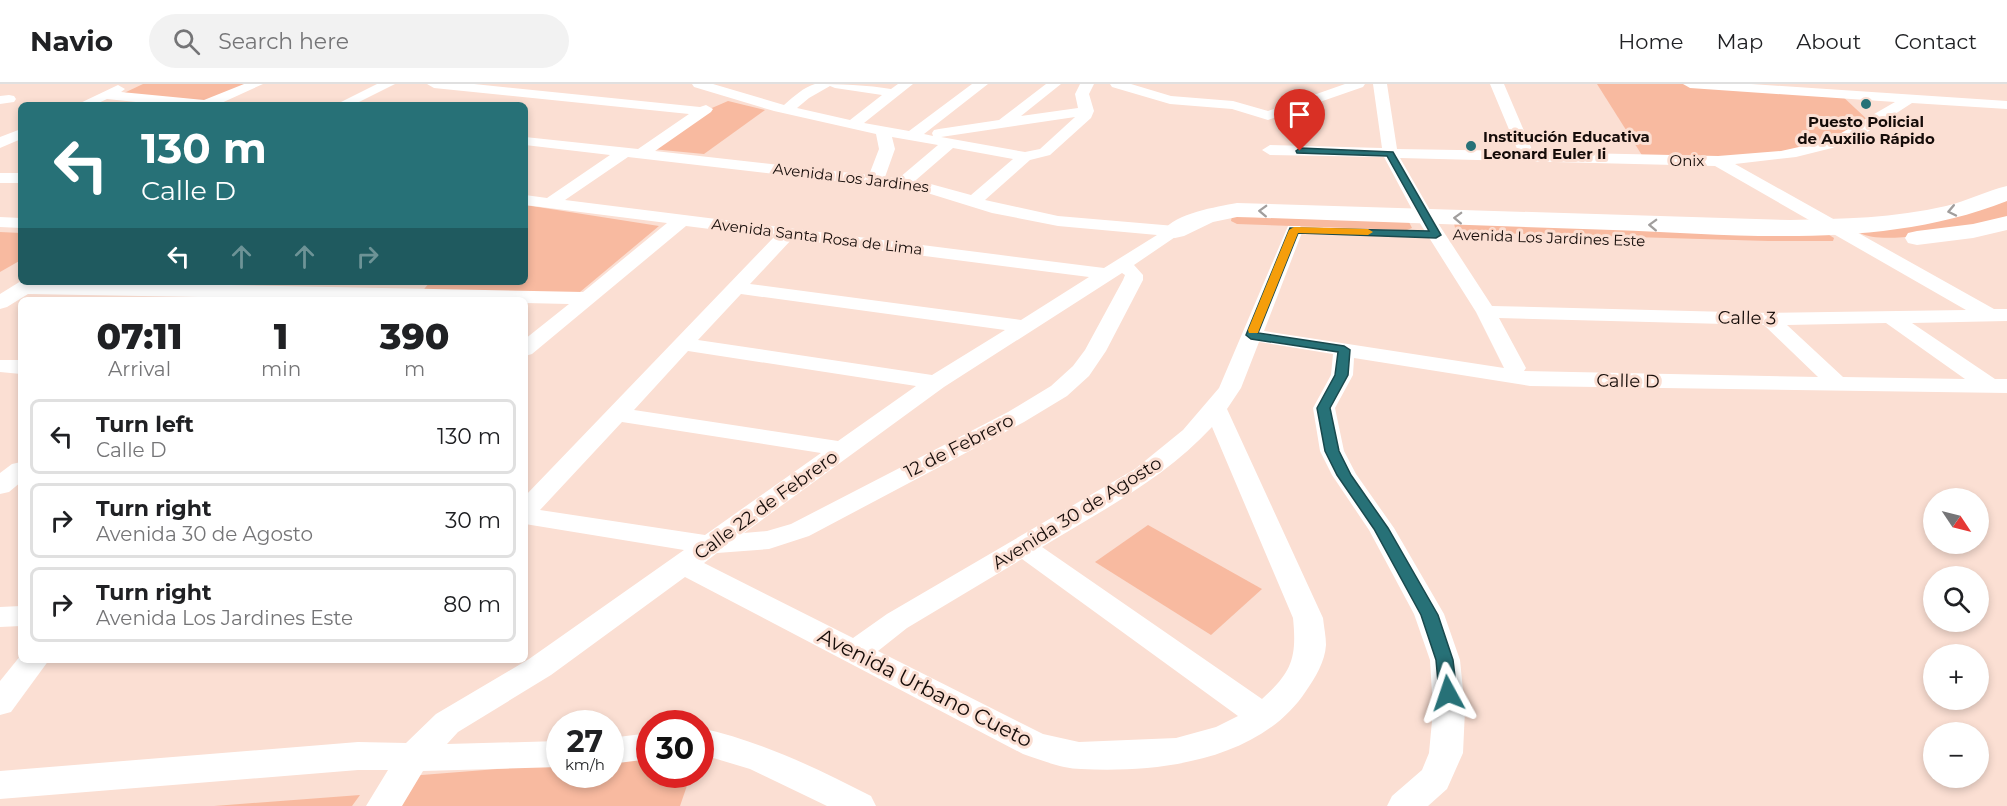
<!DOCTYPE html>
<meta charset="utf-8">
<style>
:root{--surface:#fff;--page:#f2f2f2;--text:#202124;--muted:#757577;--line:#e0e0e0}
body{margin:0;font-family:Montserrat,sans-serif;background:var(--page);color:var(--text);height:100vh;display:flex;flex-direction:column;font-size:22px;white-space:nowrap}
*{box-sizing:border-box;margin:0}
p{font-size:20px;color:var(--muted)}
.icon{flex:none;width:33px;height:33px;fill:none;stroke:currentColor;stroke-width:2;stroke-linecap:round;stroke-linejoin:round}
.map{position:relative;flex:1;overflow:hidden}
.sheet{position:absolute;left:18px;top:213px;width:510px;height:366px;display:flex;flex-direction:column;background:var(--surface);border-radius:9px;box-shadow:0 3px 9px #0003}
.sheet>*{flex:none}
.hud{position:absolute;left:18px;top:18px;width:510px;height:183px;border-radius:9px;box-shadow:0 3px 9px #0003;background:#277177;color:#fff;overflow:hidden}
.needle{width:39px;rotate:125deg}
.fabs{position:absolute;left:1923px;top:404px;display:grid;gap:12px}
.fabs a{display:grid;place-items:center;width:66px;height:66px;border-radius:50%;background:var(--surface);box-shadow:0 3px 9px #0003;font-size:30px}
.speed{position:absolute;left:546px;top:626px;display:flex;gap:12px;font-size:30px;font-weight:700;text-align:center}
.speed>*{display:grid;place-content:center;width:78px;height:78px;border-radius:50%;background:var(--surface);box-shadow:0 3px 9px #0003;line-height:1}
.speed small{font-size:15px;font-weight:400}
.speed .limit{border:9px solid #d22;background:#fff;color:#111}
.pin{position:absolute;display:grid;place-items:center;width:51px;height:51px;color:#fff;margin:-62px -26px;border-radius:50% 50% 50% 0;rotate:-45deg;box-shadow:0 0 6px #0007}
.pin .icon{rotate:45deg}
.me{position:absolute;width:66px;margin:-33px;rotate:355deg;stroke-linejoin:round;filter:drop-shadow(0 0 4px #0008)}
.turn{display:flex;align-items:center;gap:21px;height:126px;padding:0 24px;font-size:27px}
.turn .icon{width:78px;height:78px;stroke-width:2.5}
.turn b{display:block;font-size:42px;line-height:51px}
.lanes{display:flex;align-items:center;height:57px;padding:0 24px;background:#0003;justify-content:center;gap:30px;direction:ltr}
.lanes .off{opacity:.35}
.eta{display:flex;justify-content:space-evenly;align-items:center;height:102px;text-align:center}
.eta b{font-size:36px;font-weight:800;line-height:42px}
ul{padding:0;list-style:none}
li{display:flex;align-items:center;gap:18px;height:75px;margin:0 12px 9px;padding:0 12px;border:3px solid var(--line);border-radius:9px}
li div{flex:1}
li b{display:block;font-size:22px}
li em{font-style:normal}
header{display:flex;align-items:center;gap:36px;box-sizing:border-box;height:84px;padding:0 30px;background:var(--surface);border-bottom:2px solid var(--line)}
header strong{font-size:28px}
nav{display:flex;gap:33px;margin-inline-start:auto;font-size:21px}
.search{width:420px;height:54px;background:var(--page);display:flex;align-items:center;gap:15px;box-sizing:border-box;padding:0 21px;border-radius:33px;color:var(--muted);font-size:22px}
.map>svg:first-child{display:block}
.green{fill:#f8baa0}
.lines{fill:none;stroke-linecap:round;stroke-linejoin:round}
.street{fill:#fff;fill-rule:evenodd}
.secondary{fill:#fff;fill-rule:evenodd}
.oneway{stroke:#a19e9d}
.route{fill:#277177;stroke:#19494d;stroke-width:1.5}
.slow{fill:#f59e0b}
.poi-dot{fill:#277177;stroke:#fbdfd3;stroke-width:2}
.labels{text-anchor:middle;stroke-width:6;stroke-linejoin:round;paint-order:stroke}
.far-poi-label{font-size:15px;font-weight:bold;fill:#150c09;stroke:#fbdfd3}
.far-street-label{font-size:15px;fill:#150c09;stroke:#fbdfd3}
.street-label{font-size:18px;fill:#150c09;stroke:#fbdfd3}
.near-street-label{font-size:21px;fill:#150c09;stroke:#fbdfd3}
</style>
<header>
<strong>Navio</strong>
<div class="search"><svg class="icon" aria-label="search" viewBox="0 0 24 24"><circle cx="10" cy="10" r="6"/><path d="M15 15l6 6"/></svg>Search here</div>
<nav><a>Home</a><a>Map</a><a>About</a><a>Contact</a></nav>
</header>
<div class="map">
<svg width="2007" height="722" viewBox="0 0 2007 722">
<rect width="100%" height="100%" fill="#fbdfd3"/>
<g class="green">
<path d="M143,0H249L205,18L124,9Z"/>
<path d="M1597,0H1686L1840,10L1871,39L1841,55L1772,72L1645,76Z"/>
<path d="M728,17L765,26L704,70L652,65L705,27Z"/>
<path d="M2007,116V134C1974,140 1889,164 1860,149Z"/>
<path d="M525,121L659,142L574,213L420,210L430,198H525Z"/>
<path d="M1232,132L1409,138L1412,144L1407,146L1237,140L1231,137Z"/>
<path d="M1454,139L1826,149L1834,154L1833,157H1768L1460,148L1455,144Z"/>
<path d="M0,148L21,149V176L0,188Z"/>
<path d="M1148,441L1262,505L1211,551L1095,478Z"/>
<path d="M649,671L650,690H691L680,722H391L409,692L559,680L560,690H610L611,675Z"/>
<path d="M360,711L352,722H214Z"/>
</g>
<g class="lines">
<g class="street">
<path d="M244,0H263L217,21H165L107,15L94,21H76L118,1L125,5L121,8L204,16Z"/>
<path d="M377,0H395L353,21H335Z"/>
<path d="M427,0H474L700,23L706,21L713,25L711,28L655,67L869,91L879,65L876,50L774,27L694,3L692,0H713L784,21C793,13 804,3 815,0C837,0 869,1 891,5L898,0H913L864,39L909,47L972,0H988L924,50L933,52L932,49L934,46L939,45L999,36L1046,0H1061L1021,32L1078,24L1075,10L1080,0H1094L1089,10L1094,27L1091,34L1050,71L1030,76L985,116L1058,132L1175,142L1181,143L1184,147L1134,181L1143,191V196L1106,267L1089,292L1067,312L1024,338L809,452L769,465L717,469L704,479L853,554L887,530L1135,385L1183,346L1219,304L1288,142H1300L1303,146L1264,247L1504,284L1476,228L1416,133L1384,73L1270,71L1262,66L1270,61L1382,64L1373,0H1387L1397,65L1518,67L1490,0H1504L1533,68L1718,72L1781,67L1808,61L1836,52L1895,18L1690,4L1683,0H1751L2007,17V25L1912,19L1864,50L1832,64L1796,73L1735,80L1994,225H2007V237L1912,239L1995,295H2007V309L1530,302L1354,274L1353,291L1335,324L1344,367L1356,390L1394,444L1444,530L1460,576L1465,626L1463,669L1447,705L1428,722H1387L1392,712L1422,686L1429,669L1433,626L1430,576L1414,530L1369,446L1332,391L1320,367L1313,324L1331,291L1333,270L1259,258L1241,304L1227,325L1323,534C1324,543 1326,553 1326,561C1325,578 1315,594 1306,607C1260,677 1158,689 1081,685C1063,685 1041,676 1023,670L685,493L551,591L458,648L447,660L560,657V683L423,687L402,722H366L388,686H358L0,715V687L358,658L406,659L436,630L529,575L684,466L525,440V412L774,153L686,142L532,270L525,272V255L569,220L525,219V216H371L28,210L7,223L0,225V210L21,197L583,208L667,139L525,121V111L547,114L610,71L525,61V53L638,65L689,30L434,4ZM830,2L835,4L882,11L850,36L797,24L809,14ZM1075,33L1040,65L1025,68L941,53ZM892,53L938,61L899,94L885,93L895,65ZM953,64L1013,75L971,111L916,96ZM628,73L921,107L992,129L1058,142L1157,151L1104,184L565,116ZM1400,74L1715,82L1966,226L1769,229L1492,222L1434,133ZM792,155L1089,193L1021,236L750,200ZM1122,189L1125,191L1123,196L1085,266L1073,282L1051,302L1008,328L791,440L767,447L744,449L944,303ZM741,210L1005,246L932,291L698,256ZM1499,234L1764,241L1818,293L1524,287L1526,284ZM1886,239L1965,295L1843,293L1787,241ZM688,267L916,302L838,357L634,326ZM622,338L821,369L705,451L540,426ZM1212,343L1293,534C1297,574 1292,588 1262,615L1042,463C1101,427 1164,395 1212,343ZM1022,475L1238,632L1216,643L1176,654L1079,658L1043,650L878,567L907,544Z"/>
<path d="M1110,0H1131L1171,12L1233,17L1268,27L1345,0H1365L1363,3L1268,36L1232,25L1170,20L1112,3Z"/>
<path d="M9,11L14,12L16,15L14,18L0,20V12Z"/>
<path d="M21,45V55L0,64V53Z"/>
<rect x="0" y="89" width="21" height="10"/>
<path d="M0,133L21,134V144L0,143Z"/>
<path d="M0,276H21V290L0,288Z"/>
<path d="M21,378V398L9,408L0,410V389L12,380Z"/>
<path d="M21,522V542L0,543V523Z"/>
<path d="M21,571V576H49L11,628L0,631V597Z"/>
<path d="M700,644C761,657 816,684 871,712L876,722H827L750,685L700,670Z"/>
<path d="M650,649V675L610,680V654Z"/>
</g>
<g class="secondary">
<path d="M2007,102V117C1883,166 1743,151 1613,146C1487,142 1362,137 1237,133L1213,138L1184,152L1175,154L1166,152L1163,147C1176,129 1216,123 1237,119L1790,136C1842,135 1895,134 1946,122C1967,117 1986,107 2007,102Z"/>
<path d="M2007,132V146L1973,154L1917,161L1908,159L1905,154L1908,149L1917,147L1973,140Z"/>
</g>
</g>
<defs><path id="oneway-chevron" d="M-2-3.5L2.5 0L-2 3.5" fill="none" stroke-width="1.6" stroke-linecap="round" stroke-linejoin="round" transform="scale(1.5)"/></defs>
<g class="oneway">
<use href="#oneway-chevron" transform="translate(1263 127) rotate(-178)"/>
<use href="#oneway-chevron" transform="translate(1952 127) rotate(168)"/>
<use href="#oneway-chevron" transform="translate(1458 134) rotate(-178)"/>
<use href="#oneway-chevron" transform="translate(1653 141) rotate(-178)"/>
</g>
<path class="route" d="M1300,64L1393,68L1441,151L1436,154L1298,149L1258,249L1344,262L1350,266L1348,291L1330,324L1339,367L1351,391L1388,444L1438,531L1453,576L1457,609L1454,614L1448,616L1441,614L1439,609L1436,576L1421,531L1374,445L1337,391L1325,367L1317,324L1335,291L1338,268L1251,255L1246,251L1290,144L1429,147L1387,72L1297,69L1296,67Z"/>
<path class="slow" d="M1294,143L1368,145L1373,148L1368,151L1298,149L1259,246L1258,249H1249L1248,246L1289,146Z"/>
<g class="poi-dot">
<circle cx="1866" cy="20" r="6"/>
<circle cx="1471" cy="62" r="6"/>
</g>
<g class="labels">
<g class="far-poi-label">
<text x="1866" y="43">Puesto Policial<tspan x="1866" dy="17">de Auxilio Rápido</tspan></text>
<text x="1483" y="58" text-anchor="start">Institución Educativa<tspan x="1483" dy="17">Leonard Euler Ii</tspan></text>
</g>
<g class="far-street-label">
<text x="1687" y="82">Onix</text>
<text transform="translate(851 94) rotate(7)" y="5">Avenida Los Jardines</text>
<text transform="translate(817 153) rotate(7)" y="5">Avenida Santa Rosa de Lima</text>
<text transform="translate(1549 154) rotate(2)" y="5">Avenida Los Jardines Este</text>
</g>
<g class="street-label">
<text transform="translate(1747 234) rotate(1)" y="6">Calle 3</text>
<text transform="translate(1628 297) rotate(1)" y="6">Calle D</text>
<text transform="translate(959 362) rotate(-27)" y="6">12 de Febrero</text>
<text transform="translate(766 421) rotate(-36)" y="6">Calle 22 de Febrero</text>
<text transform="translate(1077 429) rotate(-32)" y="6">Avenida 30 de Agosto</text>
</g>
<g class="near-street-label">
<text transform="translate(925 604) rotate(27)" y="7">Avenida Urbano Cueto</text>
</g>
</g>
</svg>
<div class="fabs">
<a><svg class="needle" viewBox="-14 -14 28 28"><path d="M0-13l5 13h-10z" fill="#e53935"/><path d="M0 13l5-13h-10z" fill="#757577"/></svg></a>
<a><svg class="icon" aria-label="search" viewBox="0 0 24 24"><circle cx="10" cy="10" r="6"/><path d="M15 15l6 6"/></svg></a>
<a>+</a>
<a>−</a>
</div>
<div class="speed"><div>27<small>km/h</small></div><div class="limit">30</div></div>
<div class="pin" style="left:1300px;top:67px;background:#d93025"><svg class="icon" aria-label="arrive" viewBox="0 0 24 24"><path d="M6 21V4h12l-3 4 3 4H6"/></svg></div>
<svg class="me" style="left:1448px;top:609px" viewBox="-20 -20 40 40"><path d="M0-17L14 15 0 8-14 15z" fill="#277177" stroke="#fff" stroke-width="4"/></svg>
<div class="hud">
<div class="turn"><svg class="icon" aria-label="left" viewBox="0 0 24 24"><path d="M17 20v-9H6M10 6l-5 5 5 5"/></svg><div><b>130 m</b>Calle D</div></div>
<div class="lanes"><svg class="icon" aria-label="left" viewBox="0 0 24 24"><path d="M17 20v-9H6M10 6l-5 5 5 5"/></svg><svg class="icon off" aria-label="ahead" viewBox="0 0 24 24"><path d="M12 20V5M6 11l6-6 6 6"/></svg><svg class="icon off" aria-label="ahead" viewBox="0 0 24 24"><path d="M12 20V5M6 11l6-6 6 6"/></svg><svg class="icon off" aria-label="right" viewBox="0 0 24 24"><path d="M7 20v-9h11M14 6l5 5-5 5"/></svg></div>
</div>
<section class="sheet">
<div class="eta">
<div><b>07:11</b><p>Arrival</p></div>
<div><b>1</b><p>min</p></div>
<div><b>390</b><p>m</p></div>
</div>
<ul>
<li><svg class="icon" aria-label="left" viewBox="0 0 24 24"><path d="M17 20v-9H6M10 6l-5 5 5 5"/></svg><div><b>Turn left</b><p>Calle D</p></div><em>130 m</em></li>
<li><svg class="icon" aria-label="right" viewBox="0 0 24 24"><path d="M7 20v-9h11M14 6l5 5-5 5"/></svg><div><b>Turn right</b><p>Avenida 30 de Agosto</p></div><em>30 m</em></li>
<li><svg class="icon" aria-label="right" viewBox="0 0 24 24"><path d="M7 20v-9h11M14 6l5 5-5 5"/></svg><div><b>Turn right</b><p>Avenida Los Jardines Este</p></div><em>80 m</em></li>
</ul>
</section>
</div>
